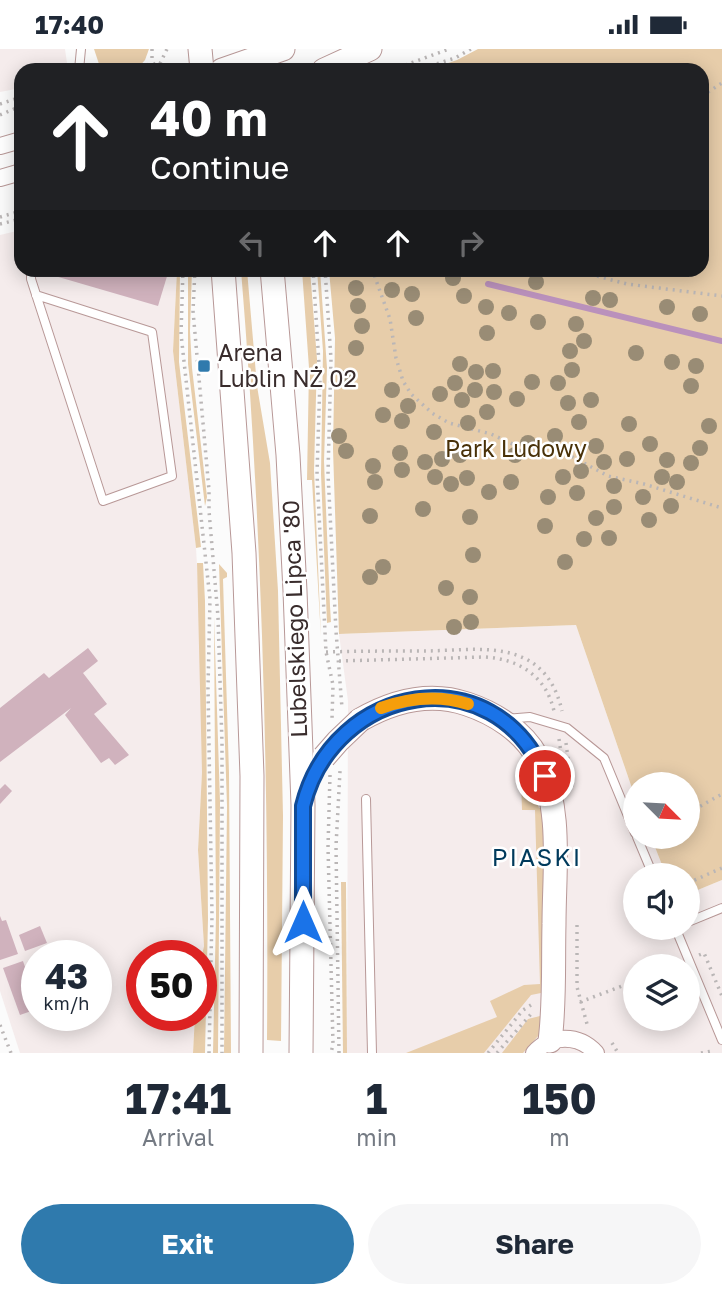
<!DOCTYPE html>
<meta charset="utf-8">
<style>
:root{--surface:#fff;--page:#f6f6f7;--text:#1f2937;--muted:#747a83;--accent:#2f7aad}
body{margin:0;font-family:"Golos Text",sans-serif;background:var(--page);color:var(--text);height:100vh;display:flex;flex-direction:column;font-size:26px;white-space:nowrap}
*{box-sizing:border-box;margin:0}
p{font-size:23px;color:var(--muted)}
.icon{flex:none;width:38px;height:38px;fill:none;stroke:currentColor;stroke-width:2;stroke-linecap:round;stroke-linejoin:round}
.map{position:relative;height:1004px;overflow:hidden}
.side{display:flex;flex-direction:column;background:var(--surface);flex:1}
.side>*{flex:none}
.banner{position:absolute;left:14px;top:14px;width:695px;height:214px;border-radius:21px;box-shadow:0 4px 18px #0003;background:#202124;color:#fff;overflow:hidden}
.needle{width:46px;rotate:114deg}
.tools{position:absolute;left:623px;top:723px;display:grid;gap:14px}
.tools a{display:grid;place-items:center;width:77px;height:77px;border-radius:50%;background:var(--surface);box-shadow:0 4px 18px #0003;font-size:35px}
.speed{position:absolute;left:21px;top:891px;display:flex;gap:14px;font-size:35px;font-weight:700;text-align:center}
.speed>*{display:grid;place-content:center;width:91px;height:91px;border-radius:50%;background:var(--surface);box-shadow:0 4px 18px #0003;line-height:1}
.speed small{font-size:18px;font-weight:400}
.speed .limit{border:10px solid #d22;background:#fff;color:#111}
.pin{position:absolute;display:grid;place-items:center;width:60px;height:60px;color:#fff;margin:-30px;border:4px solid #fff;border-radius:50%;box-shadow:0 2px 7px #0007}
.me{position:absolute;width:77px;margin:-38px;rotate:0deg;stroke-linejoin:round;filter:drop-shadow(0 0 5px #0008)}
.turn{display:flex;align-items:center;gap:24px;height:147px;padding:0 21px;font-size:32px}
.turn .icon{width:91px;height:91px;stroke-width:2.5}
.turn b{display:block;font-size:49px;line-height:60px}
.lanes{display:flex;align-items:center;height:66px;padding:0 21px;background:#0003;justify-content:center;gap:35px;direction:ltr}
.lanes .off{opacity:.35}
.eta{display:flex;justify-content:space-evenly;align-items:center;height:119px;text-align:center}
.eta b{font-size:42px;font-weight:700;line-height:49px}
.primary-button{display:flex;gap:14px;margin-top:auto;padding:14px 21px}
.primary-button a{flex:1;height:80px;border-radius:42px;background:var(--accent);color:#fff;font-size:28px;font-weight:700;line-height:80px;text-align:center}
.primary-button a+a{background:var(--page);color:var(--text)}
.status{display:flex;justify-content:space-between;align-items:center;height:49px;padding:0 35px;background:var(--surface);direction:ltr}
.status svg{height:19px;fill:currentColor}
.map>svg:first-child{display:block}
.built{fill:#f5ecec;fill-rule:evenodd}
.green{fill:#e7cdaa}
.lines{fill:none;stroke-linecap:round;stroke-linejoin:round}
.stream{stroke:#ba91bc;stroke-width:6}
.building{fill:#d0b2bd}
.lane-casing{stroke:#b89897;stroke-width:10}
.street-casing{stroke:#b89897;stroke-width:18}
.secondary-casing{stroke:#b89897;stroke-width:25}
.path{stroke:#bab6b6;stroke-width:3.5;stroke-dasharray:2 5;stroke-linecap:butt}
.lane{stroke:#fff;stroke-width:8}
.street{stroke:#fff;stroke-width:16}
.secondary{stroke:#fff;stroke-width:23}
.secondary-bridge-casing{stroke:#b89897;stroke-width:25;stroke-linecap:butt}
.secondary-bridge{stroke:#fff;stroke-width:23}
.tree{fill:#998c75}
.route-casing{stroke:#114b97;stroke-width:18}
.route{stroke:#1a73e8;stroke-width:12}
.slow{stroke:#f59e0b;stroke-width:12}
.poi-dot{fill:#2f7aad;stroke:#fff;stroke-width:2.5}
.labels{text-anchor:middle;stroke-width:5;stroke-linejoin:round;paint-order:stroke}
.poi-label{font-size:23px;fill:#392c2c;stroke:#fff;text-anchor:start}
.park-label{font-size:23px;fill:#493108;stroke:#fff}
.street-label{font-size:23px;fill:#392c2c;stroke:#fff}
.neighbourhood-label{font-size:24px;letter-spacing:2px;fill:#003a5c;stroke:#fff}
</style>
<div class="status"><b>17:40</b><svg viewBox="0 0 49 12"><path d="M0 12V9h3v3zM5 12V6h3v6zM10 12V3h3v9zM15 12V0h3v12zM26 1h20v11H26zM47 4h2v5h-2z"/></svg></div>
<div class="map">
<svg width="722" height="1004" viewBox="0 0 722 1004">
<rect width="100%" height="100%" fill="#fbfbfb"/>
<g class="built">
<path d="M0,0H65L68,21H21V39L0,43Z"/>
<path d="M21,181V220L177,221L173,302L196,499L201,586L202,723L198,801L204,897L201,910V906H142V966H195L193,1004H20L0,942V186ZM37,906H96V966H37Z"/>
<path d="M576,576L635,748V788H651L666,826H635V878H688V845L722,831V1004H347L348,652L339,585ZM635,917H688V970H635Z"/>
</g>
<g class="green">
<path d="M94,0H149L145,11L136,21H101Z"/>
<path d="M478,0H722V831L688,845V826H666L651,788H688V735H635V748L576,576L339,585L333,400L335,289L329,221L702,220V21H428L457,11Z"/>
<path d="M177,221H180L179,313L201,498L196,499L173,302Z"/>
<path d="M188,221H192L190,282L192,319L207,448L205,457L188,315Z"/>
<path d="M241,221H247L257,337L270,414L278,542L283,767L281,992L267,991C269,734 262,477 241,221Z"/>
<path d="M302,221H310L317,310L314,421L321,589L312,431H307L309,319Z"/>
<path d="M317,221H320L327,319L324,412L330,557L331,573L327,574L321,425L323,302Z"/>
<path d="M197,514H203L205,552L208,870L205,1004H193L195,966H201V910L204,897L198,801L202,723Z"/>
<path d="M219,515L227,524V528L223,530L229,724L231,1004H224L227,757Z"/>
<path d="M214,568L220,753L218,1004H213L216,867Z"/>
<path d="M525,720L532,734L539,759L543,758L546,781V943L531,946L484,1004H406L497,968L490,952L524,936L540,935L535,761H522L521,731Z"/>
<path d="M341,833H346L347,1004H343Z"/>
<path d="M544,966L539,986L523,1004H502L528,970Z"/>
</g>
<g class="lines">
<path class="stream" d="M488,235L722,292"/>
</g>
<g class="building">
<path d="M57,220H157L168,224L158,257L55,227Z"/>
<path d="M88,599L98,612L83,624L107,655L94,665L129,706L115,716L109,709L101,714L65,666L71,659L0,713V659L44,624L49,629Z"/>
<path d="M5,735L12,742L0,755V740Z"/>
<path d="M0,867L2,872L6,871L18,905L0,911Z"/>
<path d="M40,877L47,894L25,902L19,886Z"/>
<path d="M23,912L37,953V960L20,966L3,919Z"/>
</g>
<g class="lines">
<g class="lane-casing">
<g id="lane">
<path d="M79,21L81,0"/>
<path d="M31,220V230L103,452L172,427L152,283L36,246"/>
<path d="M506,670L530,668L567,679L604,709L635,784"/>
<path d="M366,750L372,1004"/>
<path d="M637,788L653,826"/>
<path d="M688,873L722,859"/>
<path d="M675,878L722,991"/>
</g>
</g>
<g class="street-casing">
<g id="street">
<path d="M0,97L21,91"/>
<path d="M0,129L21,123"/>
<path d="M534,1004C551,985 579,985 596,1004"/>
</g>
</g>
<g class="secondary-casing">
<g id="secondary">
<path d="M200,0L202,21"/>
<path d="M222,21L283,0"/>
<path d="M324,21L370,0"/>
<path d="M223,220L244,504L252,727L251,1004"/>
<path d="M272,220L288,406L295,542L303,756L301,1004"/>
<path d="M360,671C393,652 429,642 467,655C494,664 523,682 537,708C563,758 554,821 554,875C553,914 555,954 550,992"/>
</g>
</g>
<g class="path">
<path d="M152,0V12L158,21"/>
<path d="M142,21L152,12"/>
<path d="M157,21L167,0"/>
<path d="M392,21L449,0"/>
<path d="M417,21L455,9L471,0"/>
<path d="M702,47L722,34"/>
<path d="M0,55L21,48"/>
<path d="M0,66L21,57"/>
<path d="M0,168L21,162"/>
<path d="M0,175L21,170"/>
<path d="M183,220L181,285L210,550L208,639L212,866L209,1004"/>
<path d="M195,220L193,262L209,441V462L218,568L222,695V1004"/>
<path d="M313,220L320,331L317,425L326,603L333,636L332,670"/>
<path d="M325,220L331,310L328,425L336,582L342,659"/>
<path d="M372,220L390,270L396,309L403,332L411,345L432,364L449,374L491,385L517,397L569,406L608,427L644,435L722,459"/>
<path d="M570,220L627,235L722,247"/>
<path d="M326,603C359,602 391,602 424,602C457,602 496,595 526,610C547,621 557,640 562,662"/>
<path d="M339,612L485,608C519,610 546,627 554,662"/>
<path d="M559,690L562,710"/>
<path d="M566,694L572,739"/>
<path d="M330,726L328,798L333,995L331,1004"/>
<path d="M688,764L722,745"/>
<path d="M688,834L722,819"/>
<path d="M577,876V938L587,975"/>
<path d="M699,906L704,904L722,947"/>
<path d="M580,953L635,932"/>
<path d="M0,976L11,1004"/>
<path d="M612,994L618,1004"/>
<path d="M339,1004L336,797L340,722"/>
<path d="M488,1004L523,961L531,956"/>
<path d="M497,1004L531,965"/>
<path d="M701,1004L712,1002"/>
</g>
<use href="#lane" class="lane"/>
<use href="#street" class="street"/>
<use href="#secondary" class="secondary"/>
<g class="secondary-bridge-casing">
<path id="secondary-bridge" d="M324,708L338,692L360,671"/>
</g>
<use href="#secondary-bridge" class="secondary-bridge"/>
</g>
<g class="tree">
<circle cx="453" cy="229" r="8"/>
<circle cx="536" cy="233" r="8"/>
<circle cx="356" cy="239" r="8"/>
<circle cx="392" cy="241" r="8"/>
<circle cx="412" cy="245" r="8"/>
<circle cx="464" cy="247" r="8"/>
<circle cx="593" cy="249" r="8"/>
<circle cx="610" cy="251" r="8"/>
<circle cx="358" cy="257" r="8"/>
<circle cx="486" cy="258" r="8"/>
<circle cx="667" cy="258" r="8"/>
<circle cx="509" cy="264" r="8"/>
<circle cx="700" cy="265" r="8"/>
<circle cx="416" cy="269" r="8"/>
<circle cx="538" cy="273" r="8"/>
<circle cx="576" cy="275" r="8"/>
<circle cx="362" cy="277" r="8"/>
<circle cx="487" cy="284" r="8"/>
<circle cx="584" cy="292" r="8"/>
<circle cx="356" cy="299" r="8"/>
<circle cx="570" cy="302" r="8"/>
<circle cx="636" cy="304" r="8"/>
<circle cx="672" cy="313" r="8"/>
<circle cx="460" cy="315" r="8"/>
<circle cx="696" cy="317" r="8"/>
<circle cx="572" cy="321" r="8"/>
<circle cx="493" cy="322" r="8"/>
<circle cx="476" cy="323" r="8"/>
<circle cx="348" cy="328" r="8"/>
<circle cx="532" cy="333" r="8"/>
<circle cx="455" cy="334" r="8"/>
<circle cx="558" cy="334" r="8"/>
<circle cx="691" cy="337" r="8"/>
<circle cx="392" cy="341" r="8"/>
<circle cx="475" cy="341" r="8"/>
<circle cx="494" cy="343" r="8"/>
<circle cx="440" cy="345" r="8"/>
<circle cx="517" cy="350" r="8"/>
<circle cx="462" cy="351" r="8"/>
<circle cx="591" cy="351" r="8"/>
<circle cx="568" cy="354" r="8"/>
<circle cx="408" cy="357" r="8"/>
<circle cx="487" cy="363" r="8"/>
<circle cx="383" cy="366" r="8"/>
<circle cx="402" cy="372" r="8"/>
<circle cx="579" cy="373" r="8"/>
<circle cx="468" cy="374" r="8"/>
<circle cx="629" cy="375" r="8"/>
<circle cx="709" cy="377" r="8"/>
<circle cx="434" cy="383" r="8"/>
<circle cx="339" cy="387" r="8"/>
<circle cx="555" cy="387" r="8"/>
<circle cx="528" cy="394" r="8"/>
<circle cx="650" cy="395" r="8"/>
<circle cx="596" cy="397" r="8"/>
<circle cx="700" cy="399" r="8"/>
<circle cx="346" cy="402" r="8"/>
<circle cx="400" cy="404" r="8"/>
<circle cx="460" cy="406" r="8"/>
<circle cx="515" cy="406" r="8"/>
<circle cx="442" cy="410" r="8"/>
<circle cx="627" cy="410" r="8"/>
<circle cx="667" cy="411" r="8"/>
<circle cx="425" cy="413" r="8"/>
<circle cx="604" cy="413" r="8"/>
<circle cx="691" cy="414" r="8"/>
<circle cx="373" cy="417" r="8"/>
<circle cx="402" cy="421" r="8"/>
<circle cx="581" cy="422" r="8"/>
<circle cx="435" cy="428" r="8"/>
<circle cx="563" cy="428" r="8"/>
<circle cx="662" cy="428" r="8"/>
<circle cx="467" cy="429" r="8"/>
<circle cx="375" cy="433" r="8"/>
<circle cx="511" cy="433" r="8"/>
<circle cx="677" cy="433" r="8"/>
<circle cx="451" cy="435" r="8"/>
<circle cx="614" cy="437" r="8"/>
<circle cx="489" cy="443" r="8"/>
<circle cx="577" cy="444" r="8"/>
<circle cx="548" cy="448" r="8"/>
<circle cx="643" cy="448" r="8"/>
<circle cx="671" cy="457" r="8"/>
<circle cx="614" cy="458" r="8"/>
<circle cx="423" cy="460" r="8"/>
<circle cx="370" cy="467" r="8"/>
<circle cx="470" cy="468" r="8"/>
<circle cx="596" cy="469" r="8"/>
<circle cx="649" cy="471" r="8"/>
<circle cx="545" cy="477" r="8"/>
<circle cx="609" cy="489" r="8"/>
<circle cx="584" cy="490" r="8"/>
<circle cx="473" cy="506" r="8"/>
<circle cx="565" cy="513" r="8"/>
<circle cx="383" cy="518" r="8"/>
<circle cx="370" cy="528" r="8"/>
<circle cx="446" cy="539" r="8"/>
<circle cx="470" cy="548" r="8"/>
<circle cx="471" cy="573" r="8"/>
<circle cx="454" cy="578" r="8"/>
</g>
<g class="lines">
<g class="route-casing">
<path id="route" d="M303,873V757C333,635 494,605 545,727"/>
</g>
<use href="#route" class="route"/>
<path class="slow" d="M381,659C409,649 439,646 468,655"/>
</g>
<rect class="poi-dot" x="197" y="310" width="14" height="14" rx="3.5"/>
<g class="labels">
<g class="poi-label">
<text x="218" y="312">Arena<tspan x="218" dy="26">Lublin NŻ 02</tspan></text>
</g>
<g class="park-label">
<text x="516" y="408">Park Ludowy</text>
</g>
<g class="street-label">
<text transform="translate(295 570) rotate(-92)" y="8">Lubelskiego Lipca '80</text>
</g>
<g class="neighbourhood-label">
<text x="537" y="817">PIASKI</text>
</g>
</g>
</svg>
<div class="tools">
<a><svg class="needle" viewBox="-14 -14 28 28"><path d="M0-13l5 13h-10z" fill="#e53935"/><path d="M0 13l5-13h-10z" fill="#747a83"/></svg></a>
<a><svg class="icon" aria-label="sound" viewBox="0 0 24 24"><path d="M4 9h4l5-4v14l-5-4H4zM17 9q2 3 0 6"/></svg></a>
<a><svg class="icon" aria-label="layers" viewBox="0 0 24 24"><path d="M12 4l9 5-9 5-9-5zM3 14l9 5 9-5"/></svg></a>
</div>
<div class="speed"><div>43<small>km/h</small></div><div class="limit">50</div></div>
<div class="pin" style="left:545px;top:727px;background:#d93025"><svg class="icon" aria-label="arrive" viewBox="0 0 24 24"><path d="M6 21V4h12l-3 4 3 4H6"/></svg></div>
<svg class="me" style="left:303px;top:873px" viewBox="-20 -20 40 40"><path d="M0-17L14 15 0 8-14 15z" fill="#1a73e8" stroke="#fff" stroke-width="4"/></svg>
<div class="banner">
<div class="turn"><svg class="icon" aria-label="ahead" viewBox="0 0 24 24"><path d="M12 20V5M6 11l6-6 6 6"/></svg><div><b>40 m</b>Continue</div></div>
<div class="lanes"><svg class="icon off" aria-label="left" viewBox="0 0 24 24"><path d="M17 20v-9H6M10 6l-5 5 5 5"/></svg><svg class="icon" aria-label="ahead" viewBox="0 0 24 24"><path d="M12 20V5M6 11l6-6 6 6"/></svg><svg class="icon" aria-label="ahead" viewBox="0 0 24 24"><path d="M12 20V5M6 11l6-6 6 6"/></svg><svg class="icon off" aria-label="right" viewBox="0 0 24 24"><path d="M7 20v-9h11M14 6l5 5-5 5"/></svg></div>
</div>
</div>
<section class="side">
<div class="eta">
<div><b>17:41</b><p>Arrival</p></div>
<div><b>1</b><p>min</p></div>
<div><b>150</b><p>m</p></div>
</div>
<div class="primary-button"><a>Exit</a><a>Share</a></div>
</section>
